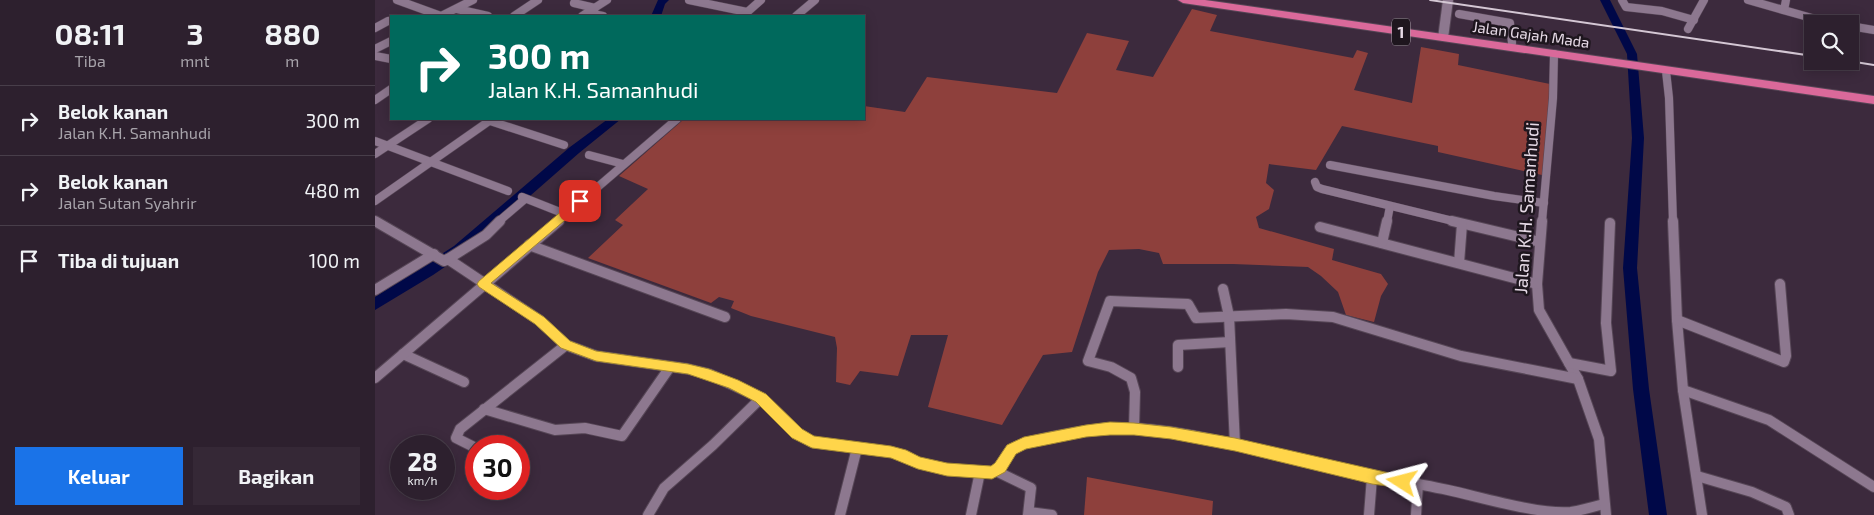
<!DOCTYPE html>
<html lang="id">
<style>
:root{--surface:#2d202e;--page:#352836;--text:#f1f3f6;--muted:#a7a3aa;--line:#483e4a;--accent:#1a73e8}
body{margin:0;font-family:"Exo 2",sans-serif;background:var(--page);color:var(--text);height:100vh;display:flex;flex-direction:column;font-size:19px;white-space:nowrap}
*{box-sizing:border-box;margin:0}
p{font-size:16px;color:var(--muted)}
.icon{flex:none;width:28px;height:28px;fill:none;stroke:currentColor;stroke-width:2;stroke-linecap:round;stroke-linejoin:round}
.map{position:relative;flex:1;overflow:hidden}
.panel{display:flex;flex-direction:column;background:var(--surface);width:375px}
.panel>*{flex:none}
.hud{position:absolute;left:15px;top:15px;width:475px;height:105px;border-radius:0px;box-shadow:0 2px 12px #0003,0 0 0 1px var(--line);background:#00695c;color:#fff;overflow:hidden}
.controls{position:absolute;left:1429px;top:15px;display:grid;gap:10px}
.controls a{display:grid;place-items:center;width:55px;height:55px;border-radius:0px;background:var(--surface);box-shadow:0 2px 12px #0003,0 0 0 1px var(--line);font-size:25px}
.speed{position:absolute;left:15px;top:435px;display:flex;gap:10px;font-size:25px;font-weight:700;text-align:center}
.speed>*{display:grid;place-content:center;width:65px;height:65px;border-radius:50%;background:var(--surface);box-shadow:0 2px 12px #0003,0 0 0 1px var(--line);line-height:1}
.speed small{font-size:12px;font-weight:400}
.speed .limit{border:8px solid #d22;background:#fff;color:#111}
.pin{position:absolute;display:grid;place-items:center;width:42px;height:42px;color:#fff;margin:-21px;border-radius:10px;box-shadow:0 2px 8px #0006}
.me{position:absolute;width:55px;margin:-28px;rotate:279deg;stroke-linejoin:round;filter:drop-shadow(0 0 4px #0008)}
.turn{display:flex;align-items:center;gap:18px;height:105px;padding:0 15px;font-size:22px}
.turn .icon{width:65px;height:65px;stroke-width:2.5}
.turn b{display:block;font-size:35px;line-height:42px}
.eta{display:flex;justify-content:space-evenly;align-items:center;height:85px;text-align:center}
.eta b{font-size:30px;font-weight:700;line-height:35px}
.cta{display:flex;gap:10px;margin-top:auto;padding:10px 15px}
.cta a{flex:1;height:58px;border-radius:0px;background:var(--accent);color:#fff;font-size:20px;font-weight:700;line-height:58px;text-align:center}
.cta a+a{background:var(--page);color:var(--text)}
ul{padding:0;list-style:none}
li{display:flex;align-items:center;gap:15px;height:70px;padding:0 15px;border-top:1px solid var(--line)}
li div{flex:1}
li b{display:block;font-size:19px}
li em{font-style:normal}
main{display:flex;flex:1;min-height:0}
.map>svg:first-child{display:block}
.green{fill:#8e403c}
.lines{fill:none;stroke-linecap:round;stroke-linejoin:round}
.river{fill:#000848;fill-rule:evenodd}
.street-far1-casing{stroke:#564656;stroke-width:9}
.street-casing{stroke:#564656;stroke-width:12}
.secondary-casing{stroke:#564656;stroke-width:2}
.highway-casing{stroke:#564656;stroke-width:2}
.street-far1{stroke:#8d788f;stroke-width:8}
.street{stroke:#8d788f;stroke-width:10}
.secondary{fill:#8d788f;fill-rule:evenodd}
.highway{fill:#da699a;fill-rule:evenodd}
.rail{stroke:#d4c7d4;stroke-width:2}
.route{fill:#ffd54a;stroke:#a68a30}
.labels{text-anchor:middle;stroke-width:5;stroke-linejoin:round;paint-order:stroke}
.far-street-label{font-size:15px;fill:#e6dae6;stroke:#1e161e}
.shield{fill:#1e161e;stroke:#aa9faa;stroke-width:1}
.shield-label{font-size:16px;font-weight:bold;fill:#e6dae6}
.street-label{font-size:18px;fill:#e6dae6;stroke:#1e161e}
</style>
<main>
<section class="panel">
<div class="eta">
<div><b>08:11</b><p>Tiba</p></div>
<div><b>3</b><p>mnt</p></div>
<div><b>880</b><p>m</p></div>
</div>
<ul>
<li><svg class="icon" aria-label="right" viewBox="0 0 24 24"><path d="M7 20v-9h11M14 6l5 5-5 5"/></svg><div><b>Belok kanan</b><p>Jalan K.H. Samanhudi</p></div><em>300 m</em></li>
<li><svg class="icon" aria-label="right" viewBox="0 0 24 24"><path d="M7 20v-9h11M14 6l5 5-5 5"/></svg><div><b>Belok kanan</b><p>Jalan Sutan Syahrir</p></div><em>480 m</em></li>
<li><svg class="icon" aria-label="arrive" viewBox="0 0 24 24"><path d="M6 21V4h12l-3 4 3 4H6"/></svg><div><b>Tiba di tujuan</b></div><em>100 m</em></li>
</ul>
<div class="cta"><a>Keluar</a><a>Bagikan</a></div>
</section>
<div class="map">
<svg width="1499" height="515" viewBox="0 0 1499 515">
<rect width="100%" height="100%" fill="#3c2a3d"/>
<g class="green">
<path d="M817,9L842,15L835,31L978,58L982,50L993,53L979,90L1037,103L1046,47L1084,54L1083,65L1175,84L1173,126L1167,175L1063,152V146L967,126L941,170L894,164L891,183L899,190L894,209L881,217L884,228L959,249L957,260L1006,274L1013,284L1006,296L999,322L971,315L963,292L946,276L933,267L858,264H788L784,253L764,249L734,250L723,272L697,352L668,355L627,425L553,407L573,335H536L523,376L485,371L475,385L461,382L462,348L460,337L376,316L356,308L359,301L344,297L336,303L213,258L248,225L240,220L273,189L244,176L309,119H489V106L530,112L552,77L682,93L712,33L754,41L741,70L778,77Z"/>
<path d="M712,477L838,501L837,515H709Z"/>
</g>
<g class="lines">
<g class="river">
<path d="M283,0H294L290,4L286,16H276Z"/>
<path d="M1225,0H1235L1262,54L1269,138L1262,268L1274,389L1292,515H1274L1258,389L1248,268L1257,138L1252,54Z"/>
<path d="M233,119H246L204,153L89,254L58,275L0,310V297L79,246L195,147Z"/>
</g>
<g class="street-far1-casing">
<g id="street-far1">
<path d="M22,0L66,16"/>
<path d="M314,0L372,12"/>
<path d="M1247,0L1251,7L1287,11L1319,20"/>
<path d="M1373,0L1458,24"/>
<path d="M199,3L220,8"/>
<path d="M82,9L113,16"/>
<path d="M1409,10L1411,0"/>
<path d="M213,13L228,16"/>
<path d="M1084,14L1135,23L1137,43"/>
<path d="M369,15L386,0"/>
<path d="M66,16L98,0"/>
<path d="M139,16L163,0"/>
<path d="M207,16L232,0"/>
<path d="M421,16L440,0"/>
<path d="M1475,26L1499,30"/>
<path d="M0,28L13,21"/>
<path d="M1313,29L1329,0"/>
<path d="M0,49L16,41"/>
<path d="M0,56L16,59"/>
<path d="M1291,71L1294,98L1298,222"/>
<path d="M0,100L16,89"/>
<path d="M112,120L189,145"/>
<path d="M0,141L133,191"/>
<path d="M0,154L53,119"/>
<path d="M214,155L248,164"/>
<path d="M955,165L1119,196L1169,203"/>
<path d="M940,182L942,187L947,189L1082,222"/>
<path d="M147,197L190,214"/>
<path d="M0,201L117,119"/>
<path d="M123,222L150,199"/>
<path d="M182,222L302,119"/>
<path d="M1012,222L1015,206"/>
<path d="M1167,222L1178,98L1179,54"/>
</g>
</g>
<g class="street-casing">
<g id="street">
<path d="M0,221L69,261L73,259L164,320L191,345L221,356L313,369L334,374L386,398L422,433L437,442L516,452L531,456L543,463L572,469L617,472C628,468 628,457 636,450C645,440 719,429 735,428C795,425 873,448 932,462C979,473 1026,480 1073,490C1105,497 1165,515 1196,512C1207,510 1218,507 1229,504"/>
<path d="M1077,221L1165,242"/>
<path d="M1167,221L1162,284L1164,310L1203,379L1224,439L1231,515"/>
<path d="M1298,221L1302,320L1308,390L1327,515"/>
<path d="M945,227L1162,284"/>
<path d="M1007,243L1012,221"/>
<path d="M154,245L350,317"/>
<path d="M73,259L111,235L125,221"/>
<path d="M1084,263L1087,224"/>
<path d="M848,289L854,316L860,445"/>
<path d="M0,290L59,254"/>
<path d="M1302,320L1409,362L1411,356L1405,284"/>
<path d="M28,354L89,382"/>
<path d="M1194,363L1236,371L1231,323L1235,223"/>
<path d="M803,367V345L855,342"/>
<path d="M0,378L184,221"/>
<path d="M1308,390L1394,420L1499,487"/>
<path d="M109,409L180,430L210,428L247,436L295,367"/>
<path d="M759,429L760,392L756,378L736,367L713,361L735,301L813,304L821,318L911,314L958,317L1086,356L1203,379"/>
<path d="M101,448L81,438L85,429L191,345"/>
<path d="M621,471L656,488L653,515"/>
<path d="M1322,476L1377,492L1411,507L1414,515"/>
<path d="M654,512L677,515"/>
<path d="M273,515L289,488L338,445L386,398"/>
<path d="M465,515L482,448"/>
<path d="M596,515L605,472"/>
<path d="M994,515L997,477"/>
<path d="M1041,515L1043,484"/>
</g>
</g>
<g class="secondary-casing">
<path id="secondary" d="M1068,0H1078L1073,38L1068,41L1063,38Z"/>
</g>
<g class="highway-casing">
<path id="highway" d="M803,0H830L1499,96V104L808,3Z"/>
</g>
<use href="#street-far1" class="street-far1"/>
<use href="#street" class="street"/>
<use href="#secondary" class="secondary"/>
<use href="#highway" class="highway"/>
<g class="rail">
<path d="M1055,0L1438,56"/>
<path d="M1474,61L1499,65"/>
</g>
</g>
<path class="route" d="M205,198L209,199L210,201L209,204L116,283L169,317L195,341L221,351L313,364L334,369L363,380L391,394L427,429L439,436L516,446L531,450L545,457L572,463L616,466L620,463L632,445L649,437L711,425L735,422L759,423L796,427L860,438L1032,477L1034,482L1032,486L1027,488L997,484L860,451L796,439L759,435H735L711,437L651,449L641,454L630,472L617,479L572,476L543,469L516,458L437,448L417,438L381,402L354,388L313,374L221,361L186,348L160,324L104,287L102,284L104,281L201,199Z"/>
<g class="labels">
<g class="far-street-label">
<text transform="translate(1156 35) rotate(8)" y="5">Jalan Gajah Mada</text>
</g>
<rect class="shield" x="1017" y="18.5" width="18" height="27" rx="4"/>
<g class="shield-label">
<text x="1026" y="38">1</text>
</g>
<g class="street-label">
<text transform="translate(1152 208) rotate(-86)" y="6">Jalan K.H. Samanhudi</text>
</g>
</g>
</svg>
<div class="controls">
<a><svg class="icon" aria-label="search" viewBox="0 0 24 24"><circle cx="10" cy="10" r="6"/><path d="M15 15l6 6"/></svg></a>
</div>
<div class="speed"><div>28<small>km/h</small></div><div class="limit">30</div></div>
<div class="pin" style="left:205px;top:201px;background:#d93025"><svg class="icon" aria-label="arrive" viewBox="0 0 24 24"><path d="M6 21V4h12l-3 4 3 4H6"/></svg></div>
<svg class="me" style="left:1027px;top:482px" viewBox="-20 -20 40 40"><path d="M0-17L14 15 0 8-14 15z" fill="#ffd54a" stroke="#fff" stroke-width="4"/></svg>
<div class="hud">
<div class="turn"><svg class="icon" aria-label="right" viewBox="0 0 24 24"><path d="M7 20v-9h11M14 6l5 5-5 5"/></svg><div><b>300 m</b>Jalan K.H. Samanhudi</div></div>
</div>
</div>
</main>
